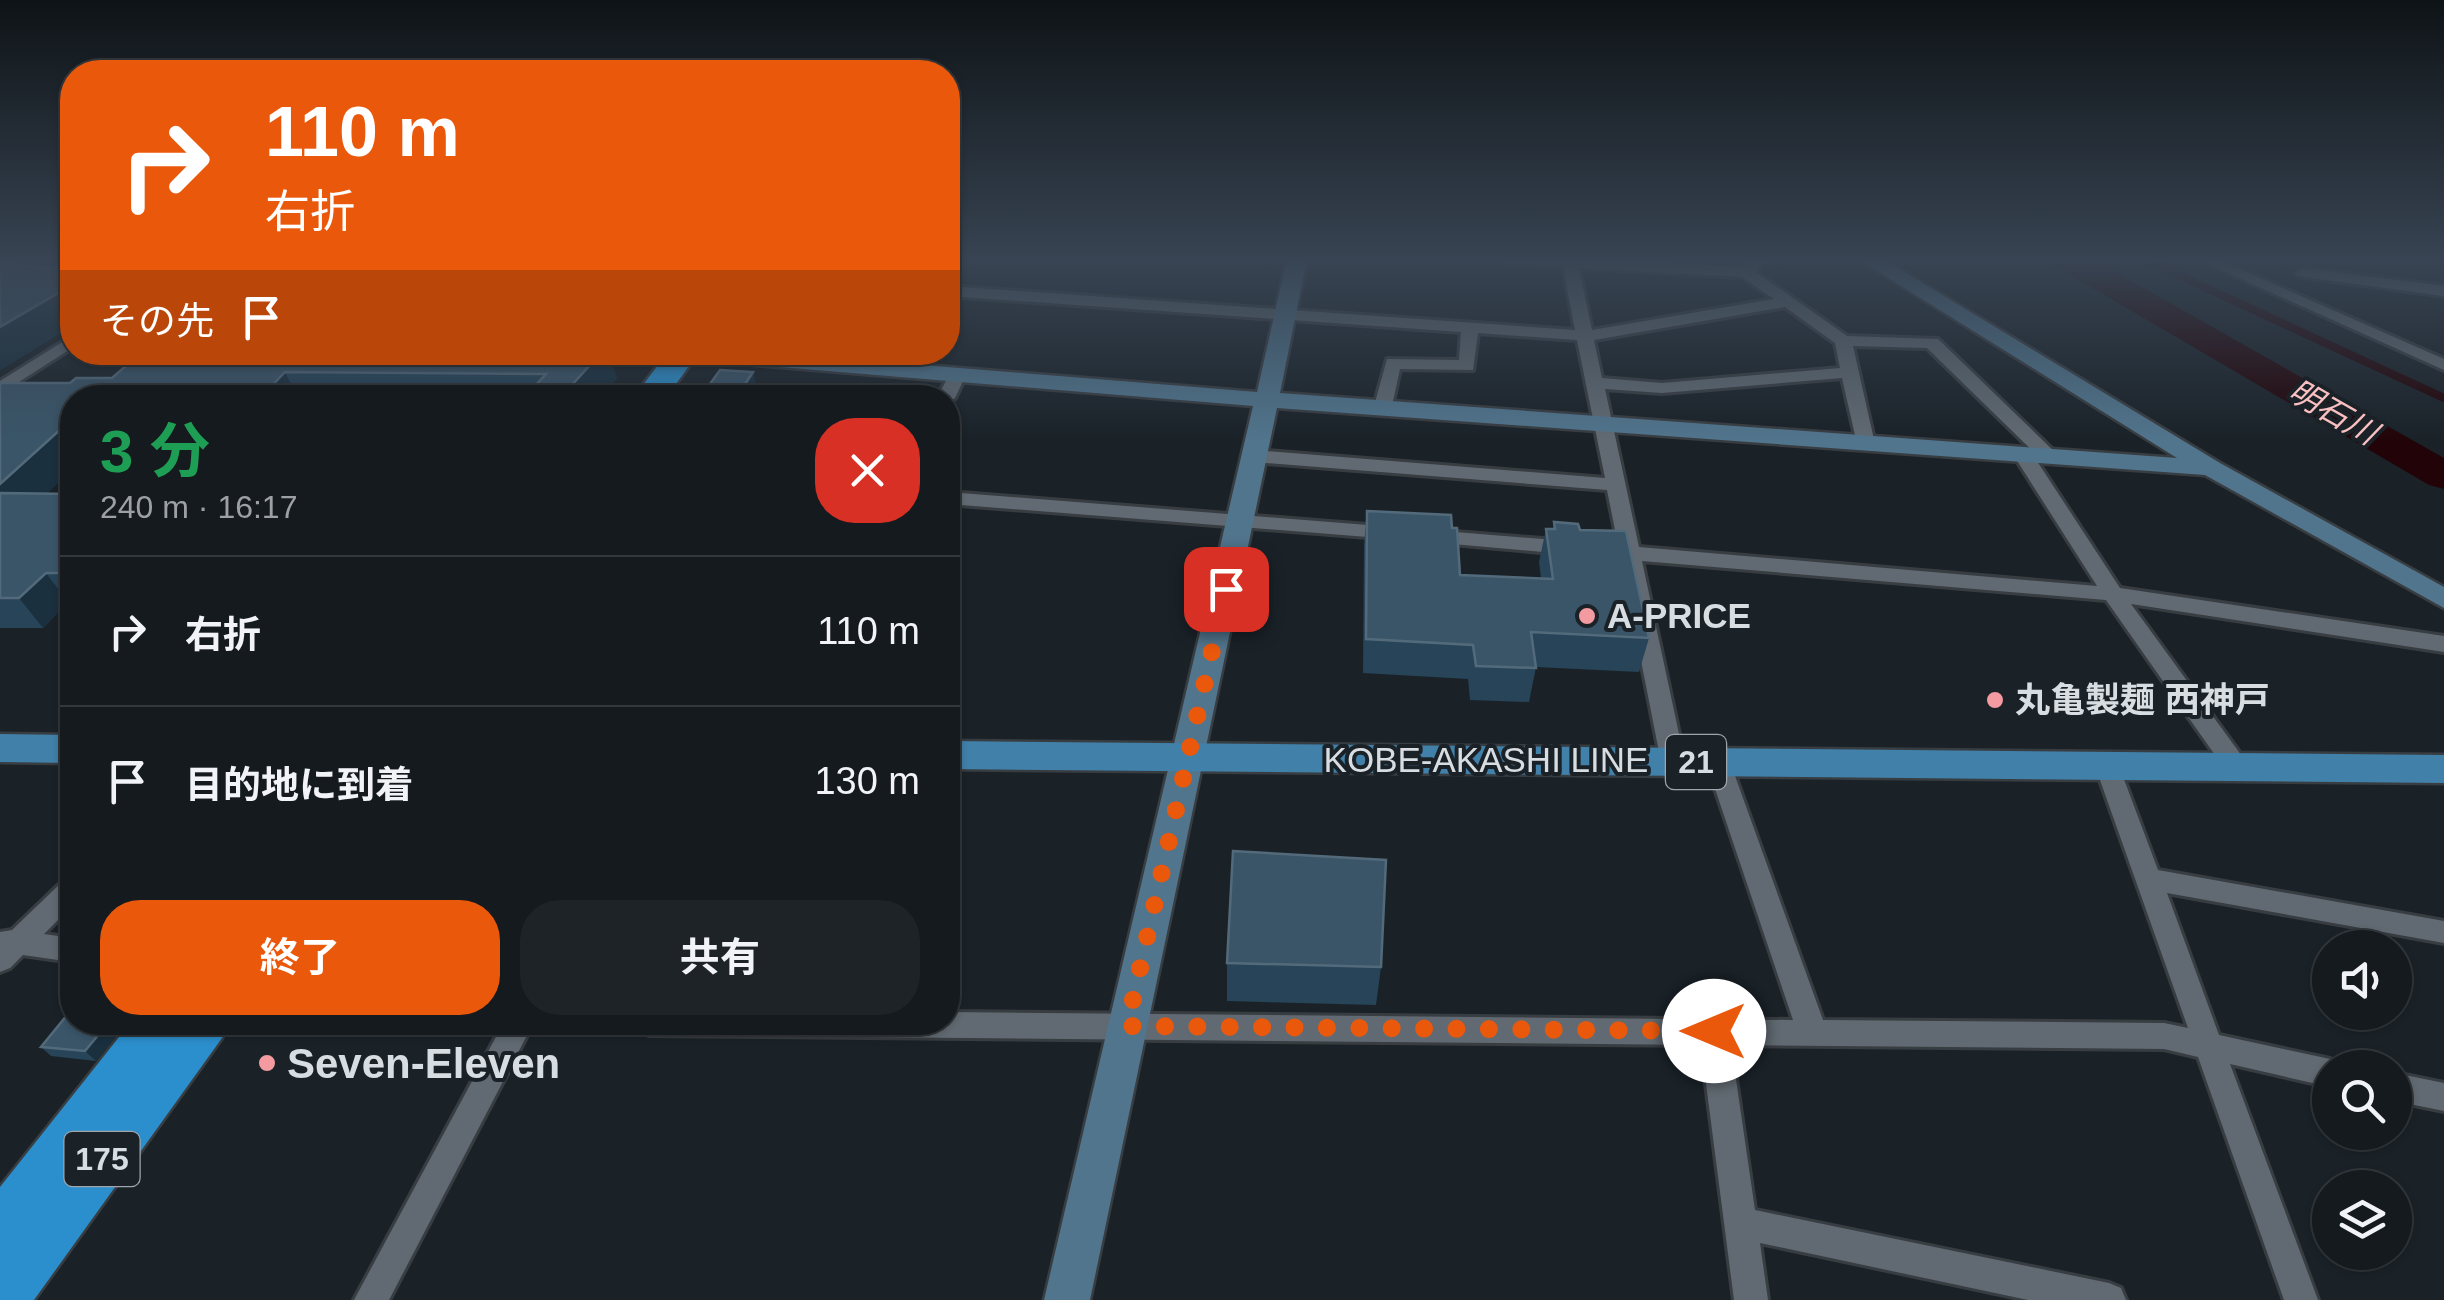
<!DOCTYPE html>
<html lang="ja">
<meta charset="utf-8">
<style>
:root{--surface:#141a1e;--page:#1d2327;--text:#f1f3f6;--muted:#9da1a4;--line:#33383c;--accent:#ea580c}
body{margin:0;font-family:Helvetica,"Noto Sans JP",sans-serif;background:var(--page);color:var(--text);height:100vh;display:flex;flex-direction:column;font-size:38px;white-space:nowrap}
*{box-sizing:border-box;margin:0}
p{font-size:32px;color:var(--muted)}
.icon{flex:none;width:55px;height:55px;fill:none;stroke:currentColor;stroke-width:2;stroke-linecap:round;stroke-linejoin:round}
.map{position:relative;flex:1;overflow:hidden}
.details{position:absolute;left:60px;top:385px;width:900px;height:650px;display:flex;flex-direction:column;background:var(--surface);border-radius:40px;box-shadow:0 2px 8px #0004,0 0 0 2px var(--line)}
.details>*{flex:none}
.banner{position:absolute;left:60px;top:60px;width:900px;height:305px;border-radius:40px;box-shadow:0 2px 8px #0004,0 0 0 2px var(--line);background:#ea580c;color:#fff;overflow:hidden}
.tools{position:absolute;left:2312px;top:930px;display:grid;gap:20px}
.tools a{display:grid;place-items:center;width:100px;height:100px;border-radius:50%;background:var(--surface);box-shadow:0 2px 8px #0004,0 0 0 2px var(--line);font-size:50px}
.pin{position:absolute;display:grid;place-items:center;width:85px;height:85px;color:#fff;margin:-42px;border-radius:20px;box-shadow:0 5px 15px #0006}
.me{position:absolute;width:110px;margin:-55px;rotate:270deg;stroke-linejoin:round;filter:drop-shadow(0 0 8px #0008)}
.turn{display:flex;align-items:center;gap:35px;height:210px;padding:0 40px;font-size:45px}
.turn .icon{width:130px;height:130px;stroke-width:2.5}
.turn b{display:block;font-size:70px;line-height:85px}
.then{display:flex;align-items:center;height:95px;padding:0 40px;background:#0003;gap:20px;font-size:38px}
.round{display:grid;place-items:center;flex:none;width:105px;height:105px;border-radius:40px;background:var(--page)}
.head{display:flex;align-items:center;justify-content:space-between;height:170px;padding:0 40px}
h1{font-size:60px;font-weight:700;line-height:75px;color:#1e9e55}
.primary-button{display:flex;gap:20px;margin-top:auto;padding:20px 40px}
.primary-button a{flex:1;height:115px;border-radius:40px;background:var(--accent);color:#fff;font-size:40px;font-weight:700;line-height:115px;text-align:center}
.primary-button a+a{background:var(--page);color:var(--text)}
ul{padding:0;list-style:none}
li{display:flex;align-items:center;gap:30px;height:150px;padding:0 40px;border-top:2px solid var(--line)}
li div{flex:1}
li b{display:block;font-size:38px}
li em{font-style:normal}
.map>svg:first-child{display:block}
.lines{fill:none;stroke-linecap:round;stroke-linejoin:round}
.stream{stroke:#220408;stroke-width:8}
.river{fill:#220408;fill-rule:evenodd}
.street-casing{stroke:#383d42;stroke-width:6}
.secondary-casing{stroke:#383d42;stroke-width:5}
.primary-casing{stroke:#383d42;stroke-width:5}
.highway-casing{stroke:#383d42;stroke-width:5}
.street{fill:#616a72;fill-rule:evenodd}
.secondary{fill:#51758d;fill-rule:evenodd}
.primary{fill:#4180a9;fill-rule:evenodd}
.highway{fill:#2c8fcd;fill-rule:evenodd}
.wall{fill:#274459}
.shaded-wall{fill:#1a303f}
.building{fill:#3a5568;stroke:#536a7b;stroke-width:2.5}
.route{stroke:#ea580c;stroke-width:18;stroke-dasharray:0 32.4}
.poi-dot{fill:#f49aa1;stroke:#1a2228;stroke-width:4}
.labels{text-anchor:middle;stroke-width:8;stroke-linejoin:round;paint-order:stroke}
.far-water-label{font-size:32px;font-style:italic;fill:#f9bfc1;stroke:#1a2228}
.shield{fill:#1a2228;stroke:#9fa5aa;stroke-width:2.5}
.shield-label{font-size:32px;font-weight:bold;fill:#d8dde1}
.poi-label{font-size:35px;font-weight:bold;fill:#d8dde1;stroke:#1a2228;text-anchor:start}
.street-label{font-size:35px;fill:#d8dde1;stroke:#1a2228}
.near-poi-label{font-size:42px;font-weight:bold;fill:#d8dde1;stroke:#1a2228;text-anchor:start}
</style>
<div class="map">
<svg width="2444" height="1300" viewBox="0 0 2444 1300">
<rect width="100%" height="100%" fill="#1a2228"/>
<g class="lines">
<path class="stream" d="M2070,260L2144,259L2444,398"/>
<path class="river" d="M2050,259H2092L2444,458V489L2429,485L2055,266Z"/>
<g class="street-casing">
<g id="street">
<path d="M1498,259H1587L1742,267L1751,259H1768L1756,272L1847,336L1938,339L2060,457L2057,461H2043L1927,348L1853,346L1875,444L1866,450L1857,444L1842,378L1662,393L1605,389L1639,547L2097,586L2014,456L2024,450L2031,452L2120,588L2444,636V652L2131,604L2247,763L2250,769L2247,775H2229L2106,600L1642,561L1685,762L1682,768H1664L1661,762L1621,559L1430,542L1420,536L1430,530L1618,545L1607,490L1253,462L1243,456L1253,450L1605,478L1577,340L1478,333L1473,370L1400,369L1392,406L1383,411L1374,406L1387,359L1459,360L1461,332L948,296V286L1575,330L1563,267L1506,264ZM1579,268L1742,277L1774,299L1592,330ZM1785,307L1835,343L1840,368L1662,383L1602,378L1594,340Z"/>
<path d="M2197,259H2217L2444,359V370Z"/>
<path d="M2303,268L2444,286V296L2297,276L2295,273Z"/>
<path d="M72,336V348L0,394V381Z"/>
<path d="M874,352H891L879,372L873,373L864,368Z"/>
<path d="M956,372L965,377L955,398L948,403V398H937L950,373Z"/>
<path d="M948,492L1393,527L1403,533L1393,539L948,504Z"/>
<path d="M1718,753L1727,756L1730,762L1823,1020L2164,1023L2188,1028L2095,766L2098,760H2116L2119,766L2158,870L2444,921V943L2167,893L2219,1035L2330,1059L2343,1068H2330V1087L2230,1064L2318,1300H2284L2198,1057L2164,1049L1731,1045L1755,1210L2109,1283L2121,1288L2126,1300H2028L1760,1243L1768,1300H1734L1701,1045L649,1035L639,1031L635,1022H948V1012L1793,1020L1706,762L1709,756Z"/>
<path d="M72,878V906L44,934L72,938V962L23,955L10,968L0,972V932L12,930L63,881Z"/>
<path d="M504,1022H534L389,1300H354Z"/>
<path d="M2395,1073L2444,1083V1111L2395,1101Z"/>
</g>
</g>
<g class="secondary-casing">
<path id="secondary" d="M1287,259H1307L1280,393L2177,458L1858,259H1883L2220,463L2444,587V608L2205,475L1277,408L1090,1300H1044L1253,406L682,359L671,352H763L1257,392Z"/>
</g>
<g class="primary-casing">
<g id="primary">
<path d="M0,734L72,735V763L0,762Z"/>
<path d="M948,741L2444,755V783L948,769Z"/>
</g>
</g>
<g class="highway-casing">
<g id="highway">
<path d="M668,352H699L666,398H633Z"/>
<path d="M131,1022H230L222,1038L34,1300H0V1187Z"/>
</g>
</g>
<use href="#street" class="street"/>
<use href="#secondary" class="secondary"/>
<use href="#primary" class="primary"/>
<use href="#highway" class="highway"/>
</g>
<g class="wall">
<path d="M0,259H72V326L0,370Z"/>
<path d="M142,352L617,378L600,398H72L48,494H72V602H68L43,628H0V383H70L112,378Z"/>
<path d="M1367,511L1452,528L1460,575L1541,578L1539,562L1546,529H1553L1554,522L1580,530L1649,638L1639,672L1536,667L1529,702L1470,700L1468,679L1363,673L1364,544Z"/>
<path d="M1227,963L1381,967L1376,1005L1227,1001Z"/>
<path d="M72,1022H127L96,1061L51,1056L41,1047Z"/>
</g>
<g class="shaded-wall">
<path d="M72,285V326L0,370V327Z"/>
<path d="M602,352H608L617,378L600,398H574L570,387Z"/>
<path d="M285,372L298,398H260Z"/>
<path d="M753,372L759,396L758,398H736Z"/>
<path d="M72,419V470L0,538V484Z"/>
<path d="M46,573L68,602L43,628L19,598Z"/>
<path d="M109,1022H127L96,1061L85,1051Z"/>
</g>
<g class="building">
<path d="M56,259H72V285L0,327V263L53,269L57,265Z"/>
<path d="M142,352H602L570,387L536,385L546,374L285,372L260,398H72V419L0,484V383H70L76,378H112Z"/>
<path d="M720,370L753,372L736,398H700Z"/>
<path d="M0,493L72,494V573H46L19,598H0Z"/>
<path d="M1367,511L1451,515L1452,528H1457L1460,575L1553,579L1546,529H1555L1554,522L1578,524L1580,530L1626,531L1649,638L1531,632L1536,668L1476,666L1473,645L1366,639Z"/>
<path d="M1233,851L1386,860L1381,967L1227,963Z"/>
<path d="M72,1009V1022H109L85,1051L41,1047Z"/>
</g>
<linearGradient id="sky" x2="0" y2="1"><stop stop-color="#0e1316"/><stop offset="0.59" stop-color="#384453"/><stop offset="1" stop-color="#384453" stop-opacity="0"/></linearGradient>
<rect width="2444" height="441" fill="url(#sky)"/>
<g class="lines">
<path class="route" d="M1226,589L1127,1026L1714,1031"/>
</g>
<g class="poi-dot">
<circle cx="1587" cy="616" r="10"/>
<circle cx="1995" cy="700" r="10"/>
<circle cx="267" cy="1063" r="10"/>
</g>
<g class="labels">
<g class="far-water-label">
<text transform="translate(2333 412) rotate(30)" y="11">明石川</text>
</g>
<g class="shield">
<rect x="1666" y="735" width="60" height="54" rx="8"/>
<rect x="64.5" y="1132" width="75" height="54" rx="8"/>
</g>
<g class="shield-label">
<text x="1696" y="773">21</text>
<text x="102" y="1170">175</text>
</g>
<g class="poi-label">
<text x="1607" y="628">A-PRICE</text>
<text x="2015" y="712">丸亀製麺 西神戸</text>
</g>
<g class="street-label">
<text x="1486" y="772">KOBE-AKASHI LINE</text>
</g>
<g class="near-poi-label">
<text x="287" y="1078">Seven-Eleven</text>
</g>
</g>
</svg>
<div class="tools">
<a><svg class="icon" aria-label="sound" viewBox="0 0 24 24"><path d="M4 9h4l5-4v14l-5-4H4zM17 9q2 3 0 6"/></svg></a>
<a><svg class="icon" aria-label="search" viewBox="0 0 24 24"><circle cx="10" cy="10" r="6"/><path d="M15 15l6 6"/></svg></a>
<a><svg class="icon" aria-label="layers" viewBox="0 0 24 24"><path d="M12 4l9 5-9 5-9-5zM3 14l9 5 9-5"/></svg></a>
</div>
<div class="pin" style="left:1226px;top:589px;background:#d93025"><svg class="icon" aria-label="arrive" viewBox="0 0 24 24"><path d="M6 21V4h12l-3 4 3 4H6"/></svg></div>
<svg class="me" style="left:1714px;top:1031px" viewBox="-20 -20 40 40"><circle r="19" fill="#fff"/><path d="M0-13L10 11 0 6-10 11z" fill="#ea580c"/></svg>
<div class="banner">
<div class="turn"><svg class="icon" aria-label="right" viewBox="0 0 24 24"><path d="M7 20v-9h11M14 6l5 5-5 5"/></svg><div><b>110 m</b>右折</div></div>
<div class="then">その先<svg class="icon" aria-label="arrive" viewBox="0 0 24 24"><path d="M6 21V4h12l-3 4 3 4H6"/></svg></div>
</div>
<section class="details">
<div class="head"><div><h1>3 分</h1><p>240 m · 16:17</p></div><a class="round" style="background:#d93025;color:#fff"><svg class="icon" aria-label="close" viewBox="0 0 24 24"><path d="M6 6l12 12M18 6L6 18"/></svg></a></div>
<ul>
<li><svg class="icon" aria-label="right" viewBox="0 0 24 24"><path d="M7 20v-9h11M14 6l5 5-5 5"/></svg><div><b>右折</b></div><em>110 m</em></li>
<li><svg class="icon" aria-label="arrive" viewBox="0 0 24 24"><path d="M6 21V4h12l-3 4 3 4H6"/></svg><div><b>目的地に到着</b></div><em>130 m</em></li>
</ul>
<div class="primary-button"><a>終了</a><a>共有</a></div>
</section>
</div>
